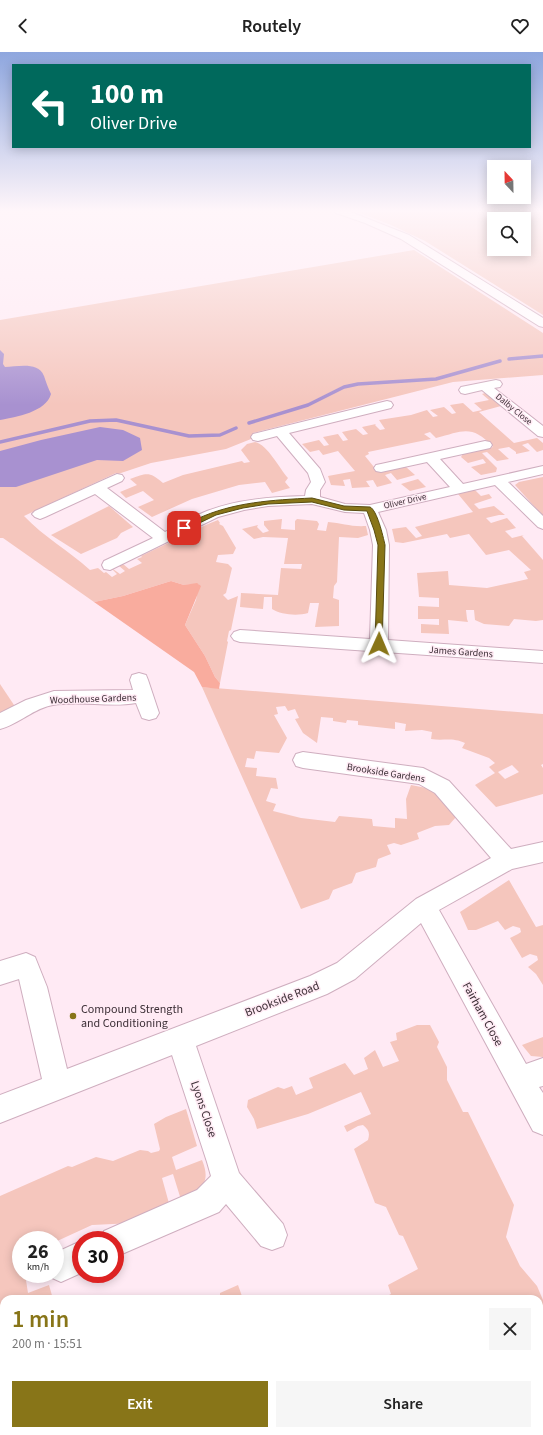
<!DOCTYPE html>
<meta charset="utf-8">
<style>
:root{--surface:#fff;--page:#f6f6f6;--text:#222;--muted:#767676;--accent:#887518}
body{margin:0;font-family:"Source Sans 3",sans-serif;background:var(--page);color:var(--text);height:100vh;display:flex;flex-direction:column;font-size:15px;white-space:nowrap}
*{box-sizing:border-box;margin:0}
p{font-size:13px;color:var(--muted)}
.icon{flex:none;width:22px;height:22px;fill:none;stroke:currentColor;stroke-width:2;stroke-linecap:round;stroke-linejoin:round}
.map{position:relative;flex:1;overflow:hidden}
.sheet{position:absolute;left:0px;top:1243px;width:543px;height:140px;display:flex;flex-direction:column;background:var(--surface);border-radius:12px 12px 0 0;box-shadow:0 2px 10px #0003}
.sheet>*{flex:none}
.banner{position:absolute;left:12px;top:12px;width:519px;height:84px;border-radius:0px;box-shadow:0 2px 10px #0003;background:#00695c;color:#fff;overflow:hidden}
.needle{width:26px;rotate:338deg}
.fabs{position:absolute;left:487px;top:108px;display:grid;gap:8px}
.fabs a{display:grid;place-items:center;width:44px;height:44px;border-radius:0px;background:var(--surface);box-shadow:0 2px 10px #0003;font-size:20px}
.speed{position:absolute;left:12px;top:1179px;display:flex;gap:8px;font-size:20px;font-weight:700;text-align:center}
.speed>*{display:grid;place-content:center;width:52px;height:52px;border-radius:50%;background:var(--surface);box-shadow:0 2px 10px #0003;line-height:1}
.speed small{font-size:10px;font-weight:400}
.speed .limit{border:6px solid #d22;background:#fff;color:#111}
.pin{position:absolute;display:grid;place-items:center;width:34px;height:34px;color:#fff;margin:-17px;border-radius:8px;box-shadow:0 2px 6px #0006}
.me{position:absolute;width:44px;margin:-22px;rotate:1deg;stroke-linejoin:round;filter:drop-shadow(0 0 3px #0008)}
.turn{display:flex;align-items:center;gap:14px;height:84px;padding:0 12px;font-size:18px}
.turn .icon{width:52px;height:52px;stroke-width:2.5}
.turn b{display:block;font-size:28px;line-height:34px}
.round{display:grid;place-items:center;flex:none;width:42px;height:42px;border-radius:0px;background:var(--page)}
.headline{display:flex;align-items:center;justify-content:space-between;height:68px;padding:0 12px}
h1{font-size:24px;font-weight:600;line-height:30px;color:var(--accent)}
.action{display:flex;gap:8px;margin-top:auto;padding:8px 12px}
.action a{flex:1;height:46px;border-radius:0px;background:var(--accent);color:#fff;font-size:16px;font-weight:600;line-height:46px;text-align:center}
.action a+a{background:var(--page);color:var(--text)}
header{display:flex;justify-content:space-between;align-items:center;height:52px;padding:0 12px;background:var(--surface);font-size:18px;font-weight:600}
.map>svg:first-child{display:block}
.green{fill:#f5c6bd;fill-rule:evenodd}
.forest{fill:#f9ac9e}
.water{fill:#a891d0}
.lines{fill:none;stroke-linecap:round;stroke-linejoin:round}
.stream{stroke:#a891d0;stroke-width:3.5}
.street-casing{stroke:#cfaebf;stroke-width:2}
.secondary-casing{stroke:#cfaebf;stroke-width:2}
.street{fill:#fff;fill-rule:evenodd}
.secondary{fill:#fff;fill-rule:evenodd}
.route{fill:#887518;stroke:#584c10}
.poi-dot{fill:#887518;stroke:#ffeaf4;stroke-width:1.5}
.labels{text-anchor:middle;stroke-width:3;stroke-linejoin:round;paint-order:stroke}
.far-street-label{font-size:9px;fill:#3c2f36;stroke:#ffeaf4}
.street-label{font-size:10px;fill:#3c2f36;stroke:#ffeaf4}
.near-street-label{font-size:12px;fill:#3c2f36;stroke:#ffeaf4}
.near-poi-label{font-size:12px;fill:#3c2f36;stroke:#ffeaf4;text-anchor:start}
</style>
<header><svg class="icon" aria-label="back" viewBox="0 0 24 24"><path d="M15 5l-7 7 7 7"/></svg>Routely<svg class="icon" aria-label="heart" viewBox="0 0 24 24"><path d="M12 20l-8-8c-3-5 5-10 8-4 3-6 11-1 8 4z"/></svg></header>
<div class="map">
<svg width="543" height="1383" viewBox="0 0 543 1383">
<rect width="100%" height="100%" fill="#ffeaf4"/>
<g class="green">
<path d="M355,159H543V263L425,189L391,173ZM494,167H524V197H494Z"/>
<path d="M414,198L543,281V323L453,330L253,381L256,385L226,397L151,411L118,422L116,421L24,464C44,485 69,499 90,518L98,516L104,521L106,520L112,525L117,522L112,517H113L120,522L125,519L119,514L123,512L129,517L142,511L137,507L142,505L141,504L208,472L218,468L220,471L219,472L223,474L236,496L233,502L218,503L216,510L228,512L232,516L226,541L223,543L228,548L238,544L231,578L229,579L227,589L228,590L220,631L215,625L205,604L185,573L196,548L199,532L184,533L171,529L123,544L94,550L3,486H0V268Z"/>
<path d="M485,341L501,354L479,360L514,391L537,386L543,391V398L537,400L528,391L522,393L530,399L516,402V400L509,395L498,397L509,407L497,409L487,400L482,401L497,416L496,420L481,423L471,415L486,411L483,407L468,411L461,405L463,402L493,395C472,372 463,379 436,386L430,380L424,382L431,387L368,400L369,402L365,404L378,420L406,415L415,423L397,428L391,421L385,423L392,431L377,435L373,428L366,429L370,435L352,436L350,427L343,428L345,434L331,433L328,424L355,419L338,399L323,403L319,398L310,400L302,392L319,388L324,394L329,393L323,385L338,382L343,389L348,388L342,380L356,377L363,383L368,382L362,375L376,372L375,373L380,378L385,377L379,368L411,363L427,358L433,365L438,364L430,358L444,355L452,362L456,361L450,353L463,351L473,360L482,358L474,351L489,348L482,342Z"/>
<path d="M255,390C268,393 279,416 288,426L285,430L290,436L272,441L265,430L239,433L192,447L152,465L138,455L154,448L143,439L126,446L120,440L137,433L130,427C147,421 149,419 163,431L183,423L242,409L244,411L250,410L241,398L247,392Z"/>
<path d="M543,425V464L515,433L519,430Z"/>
<path d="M418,427L426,435L410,439L401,432Z"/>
<path d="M474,437L481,444L489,442L492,446L474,452L479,457L494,454L505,463H499L486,466L491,471L507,466L516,476L505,479L512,486L524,483L522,484L543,508V568L536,569L514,567L509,574L484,572L475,568L474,558H466L467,567L468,570L448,568L449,582L421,581V572L439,573V567H418V554L439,555V546L419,545L417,521L448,519L449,533L487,536L528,527L524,520L531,518L509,498L486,503L469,482L450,486L447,482L403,491L395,490L392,477L406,475L416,486L422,484L415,475L473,460L458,442Z"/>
<path d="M109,454L133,475L121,481L117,486L81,502L51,483Z"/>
<path d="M282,467L281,477L295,478V469L297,467L317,469L319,472L317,478L326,479L328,470C342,471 351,475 366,474L368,483L358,486L339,485L337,530L334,534L333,546L339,548V574L315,575L319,551H310L308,561C298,564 281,563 272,557V545H264L263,557L240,555L241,541L278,543L281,516L301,517L302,512H284L288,486L263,485L254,487L242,477L258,473L257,475L263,481L269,479L264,473V469Z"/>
<path d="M0,632L16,656L0,664Z"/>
<path d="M202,635L543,662V712L541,713L543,716V742L496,755L475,733L495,721L489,715L495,711L489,706L462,696L465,691C452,685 444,689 431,687L432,680L422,678L405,679L406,672L395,670V677L358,673V669L347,668L346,671L333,669V666L321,665L317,691L303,681L295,667L299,666L295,657L288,659L285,654L276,655L278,662L274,663L287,686L279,701L256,699L254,707L247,706L245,715L257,716L256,724L276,726L278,737L271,736L266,749L276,752L273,759L301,766L335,770L339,764L372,767L373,774L395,776V766L407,767L406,747L411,733L431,737L456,765L449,773L435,774L417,781L419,787L401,793L394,791L387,793L391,802L378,807L376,815L356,821L352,831L333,838L329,847L301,857ZM512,713L519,720L505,727L498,720Z"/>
<path d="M509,828L536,875L543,873V933L536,922L528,915L538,908L537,904L530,902L522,906L510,886L518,882L521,880L520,876L513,874L505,878L498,869L476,878H468L460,860Z"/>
<path d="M417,973H430L439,990L437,995L447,1015V1028L463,1060H468L514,1153L506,1185L520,1214L537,1234L543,1248V1383H481L480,1379H539V1247H381L391,1242L388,1233L418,1217L403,1184L399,1183L386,1155L375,1151L354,1097L368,1088C370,1081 369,1078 363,1073L358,1074L347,1080L344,1074L371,1062L361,1040L308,1062L257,1077L254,1067L247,1055L248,1048L278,1035L284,1037L292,1034L296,1043L313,1036L309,1026L345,1011L354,1023L368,1017L364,1006L375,998L383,1015L399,1009L390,990L397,988L396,981Z"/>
<path d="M543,985V1005L531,1004L522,993Z"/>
<path d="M186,1057L197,1094L172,1105L176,1118L202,1108C212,1132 200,1138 182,1151L173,1122L162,1126L170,1155L134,1171L92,1173L55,1190V1188H21V1222H25L28,1241L49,1233L53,1247H4V1356L0,1358V1144L68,1114L72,1115L96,1105L113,1109L140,1098L148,1099L151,1101L159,1099L160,1097L154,1072L166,1065Z"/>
<path d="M238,1233L243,1247H220V1241Z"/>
<path d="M35,1379H379L368,1383H34Z"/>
</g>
<path class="forest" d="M171,529L184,533L197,531L201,534L185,573L205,604L215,625L220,631L219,637L202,635L194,620L94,550L123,544Z"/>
<g class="water">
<path d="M0,298L4,302L3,312L5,315C17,315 38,309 44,324C46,330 48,336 51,342C46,360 16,365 0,368Z"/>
<path d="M100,375L123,378L140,386L142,398L123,409L97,408L16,435H0V399L41,388Z"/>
</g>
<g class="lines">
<g class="stream">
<path d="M509,307L543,304"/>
<path d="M249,371L308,353L344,335L358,332L436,327L500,309"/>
<path d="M0,390L90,369L116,368L189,384L220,383L236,376"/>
</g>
<g class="street-casing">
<g id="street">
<path d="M496,328L500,329L502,332L500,335L494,336L543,374V385L538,384L482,338L465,342L461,341L459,338L461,335Z"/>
<path d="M387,349L391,350L393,353L391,356L289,381L320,417L325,430L320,438V445L345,452L370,453L450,435L427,410L381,420L376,419L374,416L376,413L381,412L485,389L490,390L492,393L490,396L440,407L463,432L543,414V422L508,430L543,464V477L538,475L495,433L378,460L386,478L389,493L388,588L543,599V611L240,590L234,588L231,584L234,580L240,578L370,587L373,493L370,478L364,461L345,460L312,452L268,454L244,458L218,465L110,518L104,517L102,513L104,509L153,486L95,442L45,465L40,467L35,465L32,462L35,459L117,422L122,423L124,426L122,429L107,436L165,480C179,473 192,465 207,459C238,447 272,445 305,444L306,438L311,430L308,421L277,384L258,389L253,388L251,385L253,382Z"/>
<path d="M139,621L146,623L148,628L159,661L156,666L149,668L142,666L136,651C109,656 81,648 53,653C34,656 19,672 0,677V661L26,648L54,639L133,638L130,628L132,623Z"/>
<path d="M303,700L423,716L449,729L511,797L543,790V810L512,817L439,858L526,1012L543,1006V1034L539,1035L543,1041V1083L533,1079L421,871L355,927L327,942L196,994L239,1121L283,1172L287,1183L283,1194L272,1198L261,1194L226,1152L219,1160L115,1205V1188H100L104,1179L197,1138L211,1124L207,1110L172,1003L0,1071V1043L42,1027L19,927L0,933V909L26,901L35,905L47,935L67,1017L310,924L337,911L416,847L491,806L435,741L419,732L303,716L296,714L293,708L296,702Z"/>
<path d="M81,1189V1221L61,1230L50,1225L49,1222H55V1201Z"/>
</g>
</g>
<g class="secondary-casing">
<path id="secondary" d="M334,159H348L409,183L543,266V275L539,274L401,187L365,171L336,161Z"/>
</g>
<use href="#street" class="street"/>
<use href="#secondary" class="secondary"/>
</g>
<linearGradient id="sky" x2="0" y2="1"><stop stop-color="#8ea6de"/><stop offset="0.45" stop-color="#fff6fa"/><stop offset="1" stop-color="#fff6fa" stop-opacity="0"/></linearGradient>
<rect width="543" height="353" fill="url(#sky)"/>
<path class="route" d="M312,446L344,454L370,455C377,458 383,484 385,493L382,594H376L375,592L378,493L374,478L367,459L344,458L312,450L268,452L243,456L216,463L187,477L181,476C185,472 192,469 197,467C233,450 273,448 312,446Z"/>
<circle class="poi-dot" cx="73" cy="964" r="4"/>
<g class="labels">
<g class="far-street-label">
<text transform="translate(514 357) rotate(39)" y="3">Dalby Close</text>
<text transform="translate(405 449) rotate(-13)" y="3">Oliver Drive</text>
</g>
<g class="street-label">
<text transform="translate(461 599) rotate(4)" y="4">James Gardens</text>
<text transform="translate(93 646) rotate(-2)" y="4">Woodhouse Gardens</text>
<text transform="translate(386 720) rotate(9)" y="4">Brookside Gardens</text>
</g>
<g class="near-street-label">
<text transform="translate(282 947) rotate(-21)" y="4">Brookside Road</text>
<text transform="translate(483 962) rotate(61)" y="4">Fairham Close</text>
<text transform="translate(204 1057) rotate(71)" y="4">Lyons Close</text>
</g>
<g class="near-poi-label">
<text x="81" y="961">Compound Strength<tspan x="81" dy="14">and Conditioning</tspan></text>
</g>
</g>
</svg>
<div class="fabs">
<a><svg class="needle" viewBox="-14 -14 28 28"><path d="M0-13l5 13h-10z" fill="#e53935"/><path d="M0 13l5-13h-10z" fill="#767676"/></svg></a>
<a><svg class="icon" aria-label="search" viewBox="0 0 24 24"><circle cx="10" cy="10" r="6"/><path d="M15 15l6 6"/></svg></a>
</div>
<div class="speed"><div>26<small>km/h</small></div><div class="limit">30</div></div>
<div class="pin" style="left:184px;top:476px;background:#d93025"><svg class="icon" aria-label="arrive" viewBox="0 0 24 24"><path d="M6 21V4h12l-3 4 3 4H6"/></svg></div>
<svg class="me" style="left:379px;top:592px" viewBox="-20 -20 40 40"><path d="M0-17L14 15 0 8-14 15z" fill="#887518" stroke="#fff" stroke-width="4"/></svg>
<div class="banner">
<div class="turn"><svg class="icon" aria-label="left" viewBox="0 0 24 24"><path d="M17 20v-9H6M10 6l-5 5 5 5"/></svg><div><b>100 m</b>Oliver Drive</div></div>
</div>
<section class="sheet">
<div class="headline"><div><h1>1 min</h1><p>200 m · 15:51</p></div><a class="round"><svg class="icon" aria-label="close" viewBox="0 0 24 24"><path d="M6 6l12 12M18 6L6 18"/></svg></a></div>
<div class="action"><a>Exit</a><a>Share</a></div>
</section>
</div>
